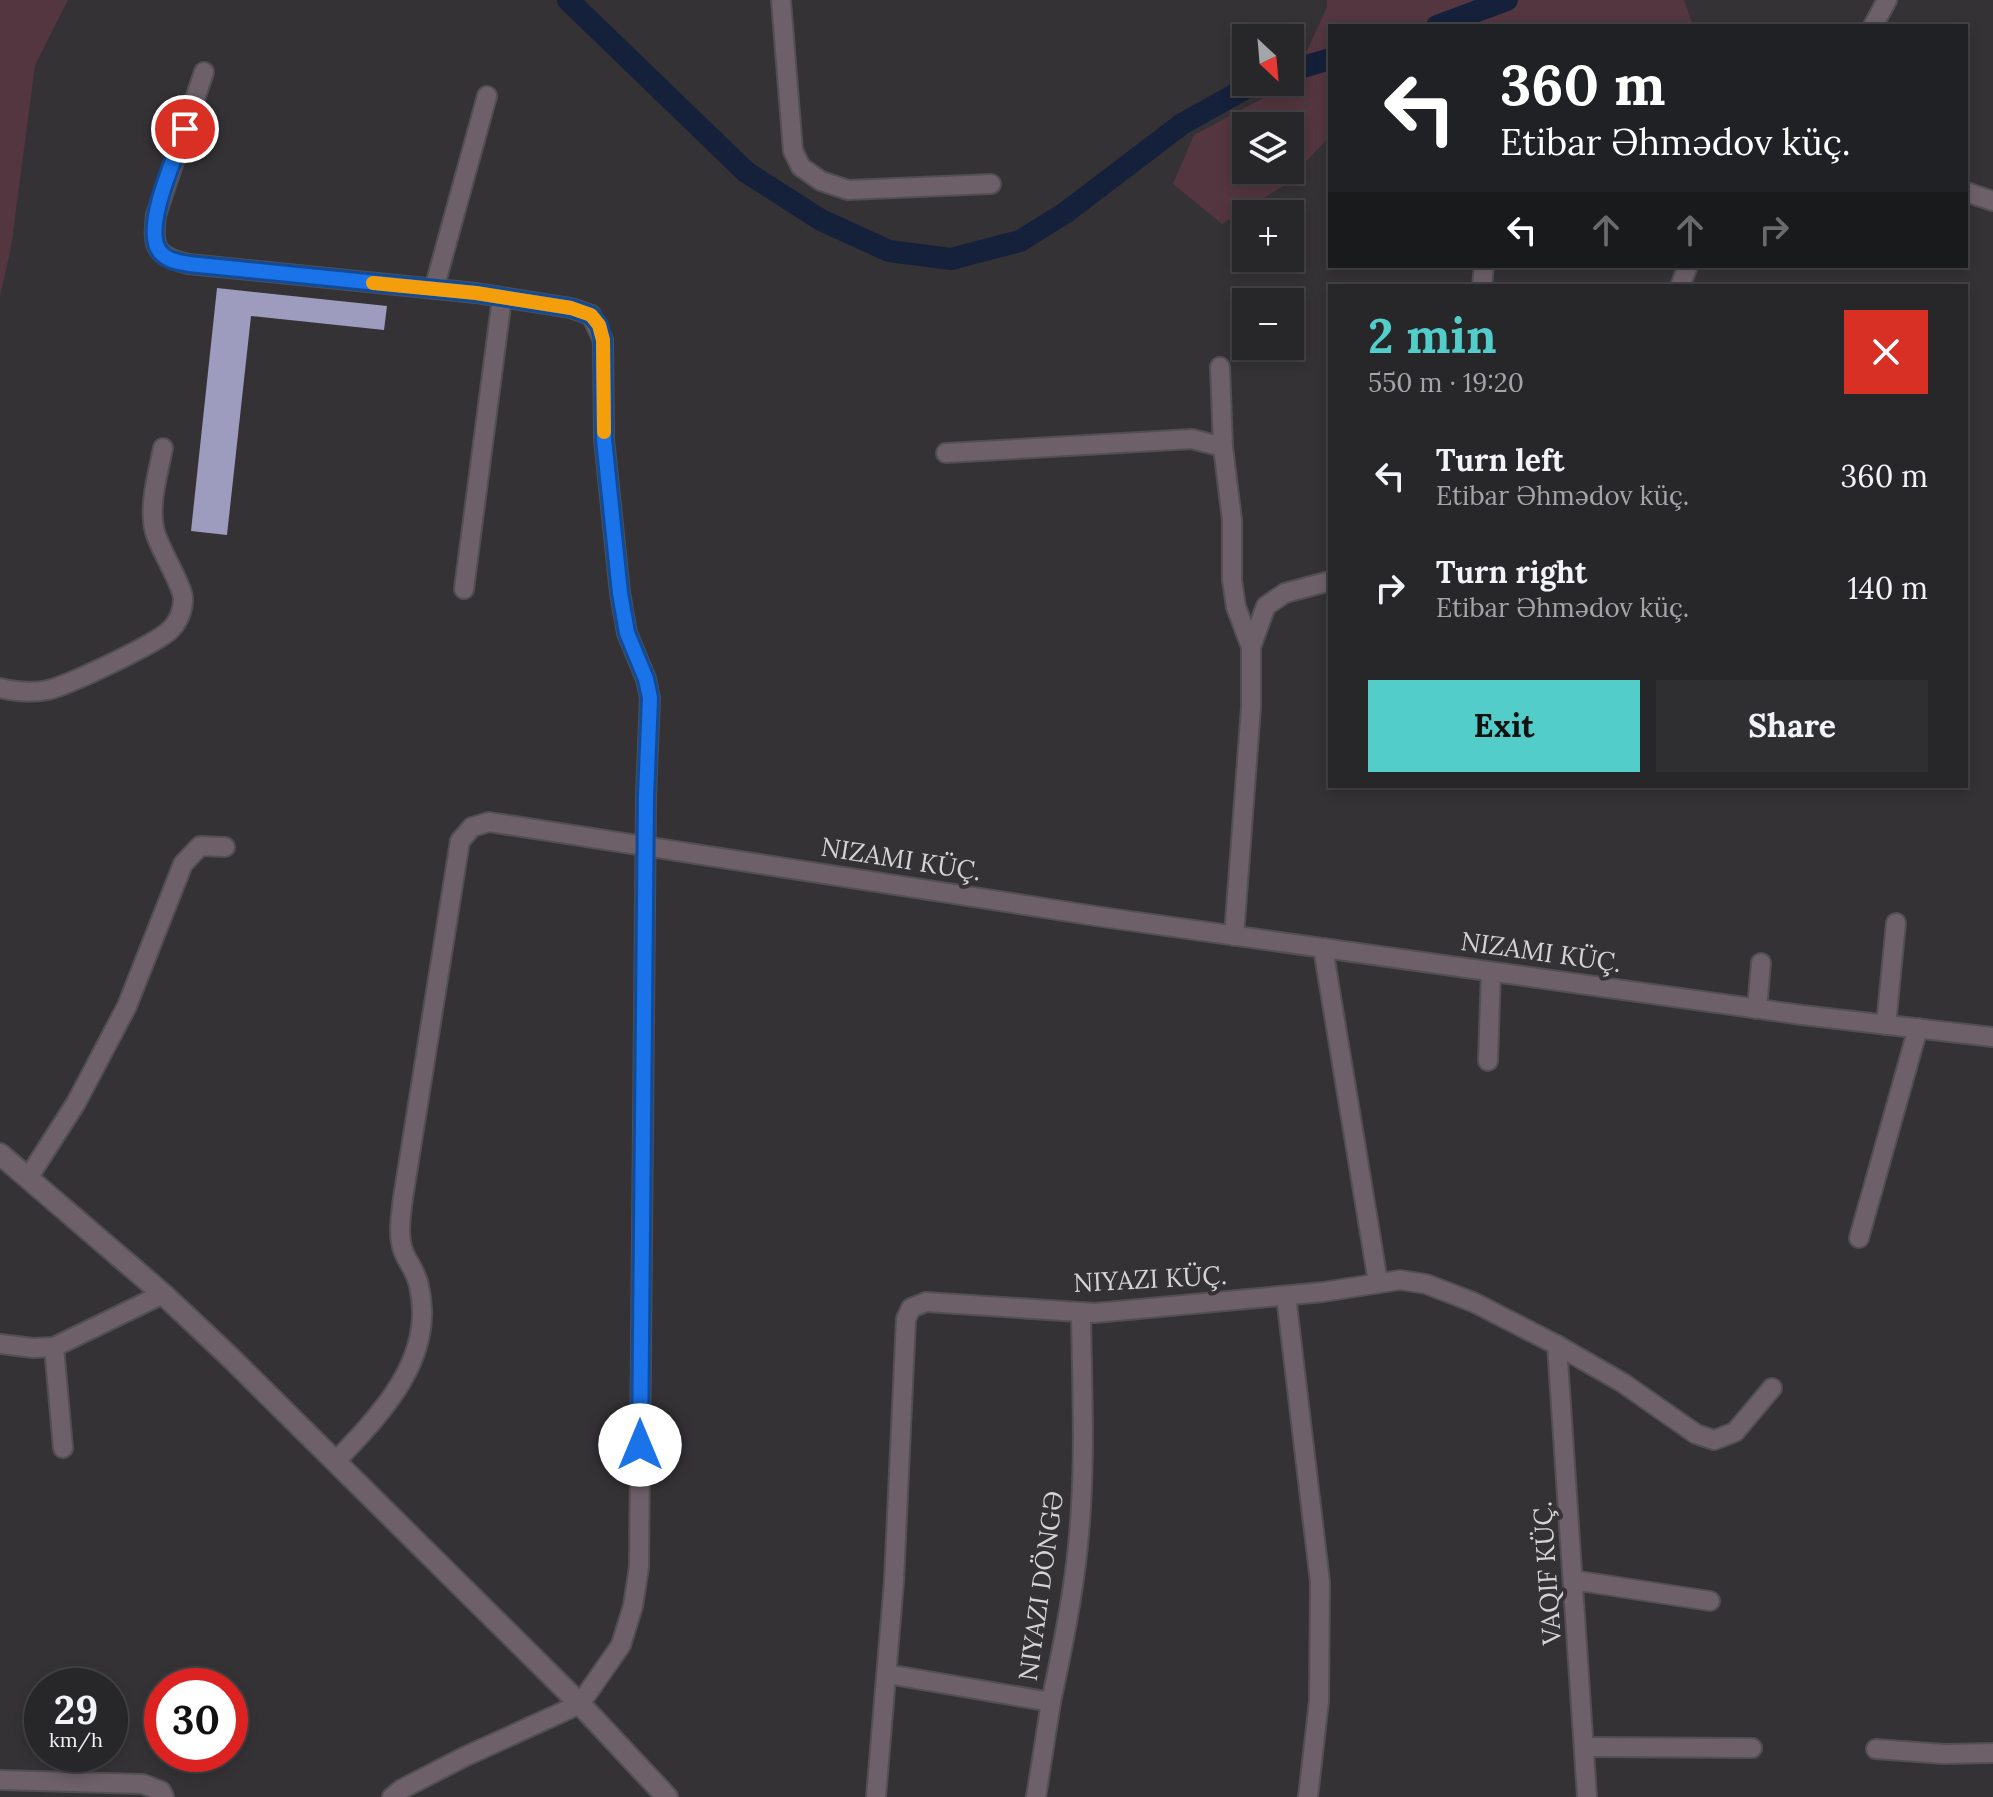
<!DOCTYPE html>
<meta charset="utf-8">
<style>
:root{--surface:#272628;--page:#2f2e30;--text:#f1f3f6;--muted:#a4a5a8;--line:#434345;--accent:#53cdca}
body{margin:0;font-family:Lora,serif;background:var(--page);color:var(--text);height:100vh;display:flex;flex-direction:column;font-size:30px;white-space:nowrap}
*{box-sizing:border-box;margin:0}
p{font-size:26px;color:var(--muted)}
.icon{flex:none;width:44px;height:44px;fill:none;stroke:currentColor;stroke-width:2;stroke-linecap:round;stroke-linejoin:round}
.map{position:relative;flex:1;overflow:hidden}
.panel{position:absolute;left:1328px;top:284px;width:640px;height:504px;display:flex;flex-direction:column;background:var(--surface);border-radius:0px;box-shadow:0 4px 12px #0003,0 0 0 2px var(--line)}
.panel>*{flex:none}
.banner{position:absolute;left:1328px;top:24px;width:640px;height:244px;border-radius:0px;box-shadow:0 4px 12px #0003,0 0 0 2px var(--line);background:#202124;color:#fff;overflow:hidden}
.needle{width:52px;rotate:154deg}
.controls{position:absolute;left:1232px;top:24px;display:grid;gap:16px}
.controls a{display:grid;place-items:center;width:72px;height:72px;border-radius:0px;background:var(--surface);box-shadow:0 4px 12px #0003,0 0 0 2px var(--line);font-size:40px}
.speed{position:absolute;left:24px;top:1668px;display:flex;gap:16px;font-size:40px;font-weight:700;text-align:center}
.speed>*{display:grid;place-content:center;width:104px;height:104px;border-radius:50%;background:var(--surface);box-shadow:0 4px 12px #0003,0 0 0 2px var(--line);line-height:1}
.speed small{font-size:20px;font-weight:400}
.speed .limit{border:12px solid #d22;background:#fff;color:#111}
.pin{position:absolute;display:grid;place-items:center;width:68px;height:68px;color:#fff;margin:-34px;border:4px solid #fff;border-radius:50%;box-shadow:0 2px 8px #0007}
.me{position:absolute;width:88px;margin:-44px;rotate:0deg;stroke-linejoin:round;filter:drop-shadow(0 0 6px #0008)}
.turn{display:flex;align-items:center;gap:28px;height:168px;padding:0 40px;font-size:36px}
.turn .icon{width:104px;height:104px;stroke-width:2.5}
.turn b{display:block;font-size:56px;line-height:68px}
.lanes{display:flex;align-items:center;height:76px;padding:0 40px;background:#0003;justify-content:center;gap:40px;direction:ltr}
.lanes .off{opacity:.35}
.round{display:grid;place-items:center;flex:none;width:84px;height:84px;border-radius:0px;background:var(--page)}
.summary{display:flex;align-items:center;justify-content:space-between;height:136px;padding:0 40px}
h1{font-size:48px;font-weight:700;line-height:60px;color:var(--accent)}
.action{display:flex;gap:16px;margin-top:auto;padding:16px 40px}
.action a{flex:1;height:92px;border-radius:0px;background:var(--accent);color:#111;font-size:32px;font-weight:700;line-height:92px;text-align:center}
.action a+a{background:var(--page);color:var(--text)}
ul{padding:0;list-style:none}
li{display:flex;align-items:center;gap:24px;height:112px;padding:0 40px}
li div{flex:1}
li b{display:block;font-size:30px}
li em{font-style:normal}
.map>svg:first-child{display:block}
.green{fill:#53363f;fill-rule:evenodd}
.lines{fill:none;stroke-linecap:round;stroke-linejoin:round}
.canal{stroke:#15213a;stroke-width:22}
.building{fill:#9e9cbe}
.minor-casing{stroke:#514f52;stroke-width:22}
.tertiary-casing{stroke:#514f52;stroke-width:24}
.minor{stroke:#6d6069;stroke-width:18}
.tertiary{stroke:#6d6069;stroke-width:20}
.route-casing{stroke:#114b97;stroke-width:20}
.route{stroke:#1a73e8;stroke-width:14}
.slow{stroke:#f59e0b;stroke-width:14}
.labels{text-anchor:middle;stroke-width:8;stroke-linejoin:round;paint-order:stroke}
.street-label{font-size:26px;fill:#d4d3d5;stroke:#343235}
</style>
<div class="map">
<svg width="1993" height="1797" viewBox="0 0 1993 1797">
<rect width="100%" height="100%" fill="#343235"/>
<g class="green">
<path d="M0,0H68L35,65L11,248L0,296Z"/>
<path d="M1327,0H1684L1692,23L1708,26H1330V136L1283,186L1222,224L1173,184L1194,135L1292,83L1327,7ZM1246,126H1290V170H1246Z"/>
</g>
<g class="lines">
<g class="canal">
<path d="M568,0L746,172L821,220L889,251L951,259L1020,241L1065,213L1182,124L1257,82"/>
<path d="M1437,26L1507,0"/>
<path d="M1290,71L1330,59"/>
</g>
</g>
<path class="building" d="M217,288L387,306L384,330L251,316L227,535L191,531Z"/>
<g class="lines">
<g class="minor-casing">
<g id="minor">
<path d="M781,0L793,151L801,167L821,181L848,190L991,184"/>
<path d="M1873,26L1887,0"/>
<path d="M204,72L156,215C152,249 156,256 189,264L476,293L571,308L591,315L603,340L604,439L620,593L627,633L646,679L650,698L646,796L639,1567L633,1606L621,1645L580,1704L464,1757L402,1789L392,1797"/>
<path d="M1966,192L1993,201"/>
<path d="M1482,286L1484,266"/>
<path d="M1680,286L1688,266"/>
<path d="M434,289L487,96"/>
<path d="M1220,367L1223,447"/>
<path d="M946,453L1192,439L1223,447L1232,520V580L1236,607L1251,647"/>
<path d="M464,589L502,298"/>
<path d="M0,688C16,692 32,693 48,690C69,685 153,645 169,631C178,623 183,611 183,599C183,586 160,550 155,532C148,506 158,474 163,448"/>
<path d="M1234,936L1251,707V647L1266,606L1285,593L1330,581"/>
<path d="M1323,948L1378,1282"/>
<path d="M1757,1009L1761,963"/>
<path d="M1886,1025L1896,923"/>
<path d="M1488,1061L1491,972"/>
<path d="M28,1178L76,1103L127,1006L183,864L200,846L225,847"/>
<path d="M1859,1238L1918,1028"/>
<path d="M1286,1296L1320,1582L1319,1701L1308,1797"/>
<path d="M0,1344L33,1348L54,1347L163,1294"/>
<path d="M1557,1345L1587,1797"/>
<path d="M54,1347L63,1448"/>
<path d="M336,1461C381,1414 436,1358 419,1286C417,1274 409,1264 404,1253C397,1235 401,1216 403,1198L460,841L472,827L489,822L1102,917L1802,1015L1993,1037"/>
<path d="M1573,1580L1710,1601"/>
<path d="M887,1674L1051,1702C1062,1650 1073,1597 1078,1545C1086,1467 1082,1390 1081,1312"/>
<path d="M1585,1747L1752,1748"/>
<path d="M1876,1749L1944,1754L1993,1753"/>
<path d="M0,1780L143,1784L161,1791L164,1797"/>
<path d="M876,1797L894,1581L906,1319L911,1308L926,1302L1095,1313L1323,1292L1400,1280L1426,1284L1473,1302L1557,1345L1623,1383L1696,1434L1714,1440L1735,1432L1772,1388"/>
<path d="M1036,1797L1051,1702"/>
</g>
</g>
<g class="tertiary-casing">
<path id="tertiary" d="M0,1154L163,1294L231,1358L580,1704L667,1797"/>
</g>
<use href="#minor" class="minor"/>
<use href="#tertiary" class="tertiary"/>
</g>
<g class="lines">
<g class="route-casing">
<path id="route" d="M185,129C176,156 140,231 161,253C168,261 179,262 189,264L476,293L571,308L591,315L599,325L603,340L604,439L620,593L627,633L646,679L650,698L646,796L640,1445"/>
</g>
<use href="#route" class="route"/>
<path class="slow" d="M373,283L476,293L571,308L591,315L599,325L603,340L604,432"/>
</g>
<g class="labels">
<g class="street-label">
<text transform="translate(901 859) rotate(9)" y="9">NIZAMI KÜÇ.</text>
<text transform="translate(1541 952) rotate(8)" y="9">NIZAMI KÜÇ.</text>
<text transform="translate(1150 1279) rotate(-3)" y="9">NIYAZI KÜÇ.</text>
<text transform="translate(1547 1573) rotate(-94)" y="9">VAQIF KÜÇ.</text>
<text transform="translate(1041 1586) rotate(-82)" y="9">NIYAZI DÖNGƏ</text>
</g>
</g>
</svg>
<div class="controls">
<a><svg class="needle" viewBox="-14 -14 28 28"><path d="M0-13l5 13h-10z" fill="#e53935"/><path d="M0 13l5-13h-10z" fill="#a4a5a8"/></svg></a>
<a><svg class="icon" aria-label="layers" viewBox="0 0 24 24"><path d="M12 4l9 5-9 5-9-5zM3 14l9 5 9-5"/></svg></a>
<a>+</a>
<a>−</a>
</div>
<div class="speed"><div>29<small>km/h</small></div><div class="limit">30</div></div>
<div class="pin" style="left:185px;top:129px;background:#d93025"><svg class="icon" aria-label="arrive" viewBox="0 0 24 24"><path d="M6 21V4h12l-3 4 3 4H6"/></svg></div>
<svg class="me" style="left:640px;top:1445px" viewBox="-20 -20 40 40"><circle r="19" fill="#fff"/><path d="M0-13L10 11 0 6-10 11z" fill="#1a73e8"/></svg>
<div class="banner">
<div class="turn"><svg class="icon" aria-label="left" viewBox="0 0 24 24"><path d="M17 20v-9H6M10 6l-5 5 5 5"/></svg><div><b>360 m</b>Etibar Əhmədov küç.</div></div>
<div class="lanes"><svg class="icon" aria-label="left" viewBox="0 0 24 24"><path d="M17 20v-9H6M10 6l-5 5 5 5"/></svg><svg class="icon off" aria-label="ahead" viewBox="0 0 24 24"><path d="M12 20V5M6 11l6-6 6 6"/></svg><svg class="icon off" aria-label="ahead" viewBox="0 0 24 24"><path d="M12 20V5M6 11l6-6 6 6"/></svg><svg class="icon off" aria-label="right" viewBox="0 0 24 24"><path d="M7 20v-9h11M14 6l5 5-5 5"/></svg></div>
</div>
<section class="panel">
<div class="summary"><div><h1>2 min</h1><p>550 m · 19:20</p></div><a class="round" style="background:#d93025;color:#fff"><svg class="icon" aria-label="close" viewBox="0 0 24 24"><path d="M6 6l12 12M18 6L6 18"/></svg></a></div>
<ul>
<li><svg class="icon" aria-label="left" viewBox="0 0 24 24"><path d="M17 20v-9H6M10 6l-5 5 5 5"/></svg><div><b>Turn left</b><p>Etibar Əhmədov küç.</p></div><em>360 m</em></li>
<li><svg class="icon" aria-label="right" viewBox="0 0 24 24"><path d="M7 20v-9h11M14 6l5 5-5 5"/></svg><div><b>Turn right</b><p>Etibar Əhmədov küç.</p></div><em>140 m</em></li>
</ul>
<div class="action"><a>Exit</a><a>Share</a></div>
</section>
</div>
